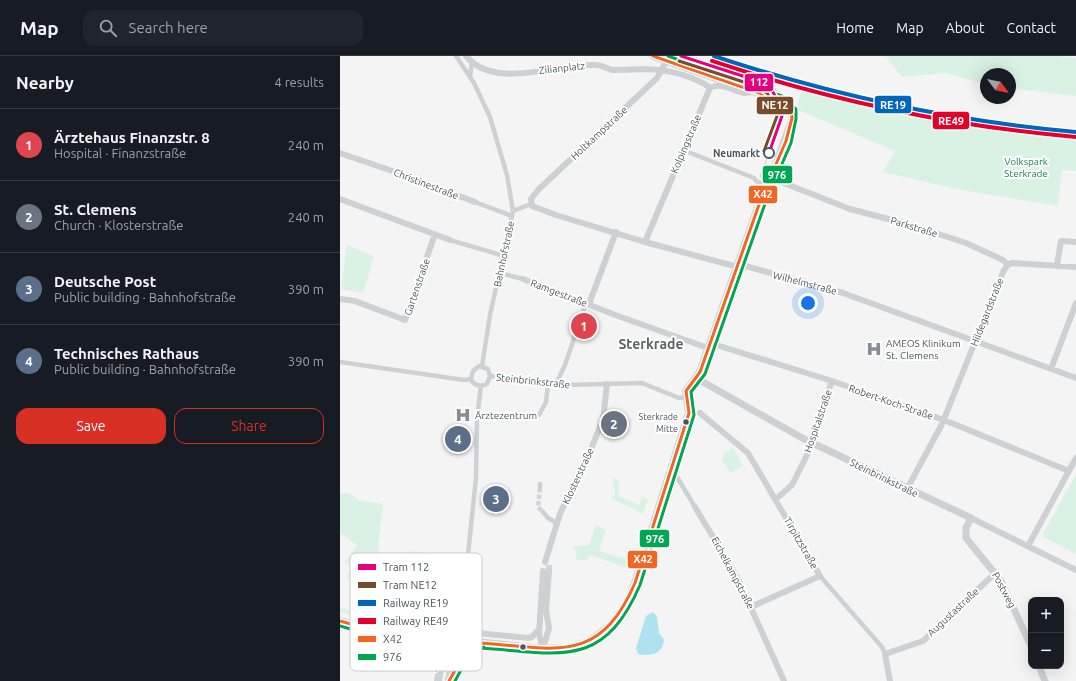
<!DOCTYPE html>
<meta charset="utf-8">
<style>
body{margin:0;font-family:Ubuntu,sans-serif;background:#20242c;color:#f1f3f6}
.controls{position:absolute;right:12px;bottom:12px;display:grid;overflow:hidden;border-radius:8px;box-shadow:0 4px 16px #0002}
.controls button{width:36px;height:36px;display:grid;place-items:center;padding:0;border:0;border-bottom:1px solid #363941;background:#171b24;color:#f1f3f6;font:20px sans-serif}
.compass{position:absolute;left:640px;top:12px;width:36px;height:36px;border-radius:50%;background:#171b24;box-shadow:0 4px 16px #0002;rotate:122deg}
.you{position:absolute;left:468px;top:247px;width:14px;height:14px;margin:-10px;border:3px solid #fff;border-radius:50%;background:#1a73e8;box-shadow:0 0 0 6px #1a73e833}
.badge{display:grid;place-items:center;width:26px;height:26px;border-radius:50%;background:#d93025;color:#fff;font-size:13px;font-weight:700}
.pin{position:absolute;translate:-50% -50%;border:2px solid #fff;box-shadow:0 1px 4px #0006}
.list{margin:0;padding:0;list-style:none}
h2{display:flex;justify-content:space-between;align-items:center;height:52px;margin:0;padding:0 16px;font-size:17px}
h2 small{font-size:13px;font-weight:400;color:#9ea1a6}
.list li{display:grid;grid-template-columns:26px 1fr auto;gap:12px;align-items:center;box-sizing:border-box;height:72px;padding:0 16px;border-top:1px solid #363941}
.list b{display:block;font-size:15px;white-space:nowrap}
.list p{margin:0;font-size:13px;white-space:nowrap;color:#9ea1a6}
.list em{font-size:13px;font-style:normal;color:#9ea1a6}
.actions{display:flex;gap:8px;padding:12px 16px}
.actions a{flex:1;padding:9px 0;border:1px solid #d93025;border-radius:12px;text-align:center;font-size:14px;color:#d93025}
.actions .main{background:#d93025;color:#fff}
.icon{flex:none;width:22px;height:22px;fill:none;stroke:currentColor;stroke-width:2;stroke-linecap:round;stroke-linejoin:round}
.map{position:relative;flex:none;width:736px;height:625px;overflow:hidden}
header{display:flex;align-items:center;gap:24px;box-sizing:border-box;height:56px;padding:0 20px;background:#171b24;border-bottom:1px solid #363941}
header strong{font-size:19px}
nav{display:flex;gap:22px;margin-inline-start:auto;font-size:14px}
.search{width:280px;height:36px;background:#20242c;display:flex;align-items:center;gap:10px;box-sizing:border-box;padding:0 14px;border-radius:12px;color:#9ea1a6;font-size:15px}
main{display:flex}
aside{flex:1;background:#171b24}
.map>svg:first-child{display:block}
</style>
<header>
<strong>Map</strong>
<div class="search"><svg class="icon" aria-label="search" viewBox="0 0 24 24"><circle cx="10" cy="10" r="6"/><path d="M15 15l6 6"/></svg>Search here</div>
<nav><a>Home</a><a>Map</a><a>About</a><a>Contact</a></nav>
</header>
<main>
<aside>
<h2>Nearby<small>4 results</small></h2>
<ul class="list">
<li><span class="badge" style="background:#e0444e">1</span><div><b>Ärztehaus Finanzstr. 8</b><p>Hospital · Finanzstraße</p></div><em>240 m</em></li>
<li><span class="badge" style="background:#6b7280">2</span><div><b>St. Clemens</b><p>Church · Klosterstraße</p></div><em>240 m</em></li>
<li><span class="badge" style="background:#5c6f8a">3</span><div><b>Deutsche Post</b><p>Public building · Bahnhofstraße</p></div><em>390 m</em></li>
<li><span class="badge" style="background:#5c6f8a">4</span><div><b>Technisches Rathaus</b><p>Public building · Bahnhofstraße</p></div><em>390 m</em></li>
</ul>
<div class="actions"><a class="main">Save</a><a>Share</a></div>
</aside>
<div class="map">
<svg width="736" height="625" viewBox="0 0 736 625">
<rect width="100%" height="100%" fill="#f4f4f4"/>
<path fill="#d9f2e3" d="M541 0H716L736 2V40L670 32V18H646V28L605 17 562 21 546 1Z
M462 33 572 61 736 85V115L722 114 718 150 616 133 543 116 555 95 456 53Z
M7 189 34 200 23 237 1 233Z
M393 392 403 410 390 417 381 402 385 400 383 397Z
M736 418V498L702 480Z
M273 421 278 425 279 440 299 449 302 441 308 443 303 458 271 442 275 438Z
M0 437 11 438 18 444 43 448 38 491 40 498H44C43 504 40 506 35 507L34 504 27 508 16 522 20 525C15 528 10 524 6 521L13 512 5 506 17 489 0 477Z
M256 469 266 474 259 495 289 504 287 512 250 499 246 504H237L235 494 231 491 249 489Z
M69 495 99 498V502L69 499Z
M32 519 31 536 28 542 9 537 12 531H21Z
M0 552 20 557 22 553 26 557V562L0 556Z"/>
<path fill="#aee2f0" d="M313 556 317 561 319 577 324 584C323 598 309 601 298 598L296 592 306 560Z"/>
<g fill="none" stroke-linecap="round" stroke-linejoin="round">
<path stroke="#d2d4d7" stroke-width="4.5" stroke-dasharray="4.5 2" stroke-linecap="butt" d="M200 432 198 451 203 456"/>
<path stroke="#d2d4d7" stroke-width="6" stroke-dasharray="6 3" stroke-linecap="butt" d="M209 515V507"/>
<path stroke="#ced0d2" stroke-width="4.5" d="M116 0 134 27 150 61 167 119 173 155 150 259 142 310
M130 21 132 6
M343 94 414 122 416 125 428 130
M135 146 172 160
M173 155 191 148
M110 184 164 200
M160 217 183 223
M0 306 124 324 131 323C134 330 141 331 147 328L150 320 227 329 302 327 339 342 346 341
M131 323 133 315 139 310 148 313 150 320
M216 328 225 309 246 247
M199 359 206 346 208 328
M329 418 337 421 355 451
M200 432V428
M203 456 208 462 217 467
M123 520 127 508 136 422 137 362 141 330
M480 520 542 591 545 598"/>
<path stroke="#ced0d2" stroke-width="6" d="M126 0C155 35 217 7 256 9 262 9 267 13 273 14 304 14 318 10 349 21 356 24 364 26 370 32
M327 4 317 22 198 134 191 143 192 150 216 159 305 186 398 211 402 209 503 237 736 322
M0 97 61 118 135 146
M431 122 510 153 571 169 626 187 663 204 668 209
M0 143 110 184
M305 186 370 32C384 23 399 43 413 35
M668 209 672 207 736 211
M717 209 721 185 736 186
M183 223 278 260 368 292
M0 243 15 245 65 264 95 178
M249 248 276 176
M370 287 492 325 604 364 729 415
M711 313 736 247
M360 357 408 397 480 520 411 551
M567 433 602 368 664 214 668 209
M436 443 452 429 470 393 472 380 492 325
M355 451 397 521 444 625
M631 462 736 514
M688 490 736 402
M205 506 220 458 248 397 250 396 263 363 267 328
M118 579 128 533 123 520
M106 583 118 575 188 582 192 581 199 573
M106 583 116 539 123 520
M203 593 209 572 206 554 209 515
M203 593 199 578 203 515
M550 625 545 598 583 585 651 521 657 518"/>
<path stroke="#ced0d2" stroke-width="7" d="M356 322 464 383 631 462 626 472V482L661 525 691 590
M699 610 705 625"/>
<path stroke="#ced0d4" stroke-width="8" d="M0 565 28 573 69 577 106 583 203 593 230 592 250 585 271 569 287 547 295 527 349 357 346 335 360 316 421 143 430 125 453 62 450 52 439 44 313 0
M72 579 90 593 100 612
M110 617 116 584
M109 623 122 602 141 587
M98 625 106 583"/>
<path stroke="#c9cacc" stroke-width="1" d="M408 21 429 28 439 36
M420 121 429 97"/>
<defs>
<path id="bus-1" d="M0 565 28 573 69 577
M69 577 90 593 100 612
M141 587C215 592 259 610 295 527L349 357 346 335 360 316 421 143 446 85 452 62 451 54 439 44 313 0
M109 625 122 602 141 587"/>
<path id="bus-2" d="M0 570 27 578 69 582
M66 581 86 596 96 614
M141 592C218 597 263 615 300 529L354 359 351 336 365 318 426 145 451 87 456 63V53L442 40 328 0
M115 625 126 605 144 591"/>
</defs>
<use href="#bus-1" stroke="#fff" stroke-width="6"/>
<use href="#bus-2" stroke="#fff" stroke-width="6"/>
<use href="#bus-1" stroke="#f26522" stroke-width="3"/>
<use href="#bus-2" stroke="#00a651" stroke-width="3"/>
<defs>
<path id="rail-1" d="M374 0C494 40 611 65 736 76"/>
<path id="rail-2" d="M372 5C492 45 610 70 736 81"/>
</defs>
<use href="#rail-1" stroke="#fff" stroke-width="7"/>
<use href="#rail-2" stroke="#fff" stroke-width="7"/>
<use href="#rail-1" stroke="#0065bd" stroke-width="4"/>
<use href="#rail-2" stroke="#e4002b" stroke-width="4"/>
<defs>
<path id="tram-1" d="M341 0 415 24 431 33 440 48 442 60 429 97"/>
<path id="tram-2" d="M339 5 413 29 427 37 435 50 437 60 424 95"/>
</defs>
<use href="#tram-1" stroke="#fff" stroke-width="6"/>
<use href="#tram-2" stroke="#fff" stroke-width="6"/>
<use href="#tram-1" stroke="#e5007d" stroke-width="3"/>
<use href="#tram-2" stroke="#7a4b2a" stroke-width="3"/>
</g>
<defs>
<symbol id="hospital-bare" viewBox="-9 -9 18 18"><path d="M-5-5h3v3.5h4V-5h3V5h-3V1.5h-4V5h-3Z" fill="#868d94" stroke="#fff" stroke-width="2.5" paint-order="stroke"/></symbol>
</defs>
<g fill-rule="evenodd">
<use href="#hospital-bare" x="523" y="282" width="22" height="22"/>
<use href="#hospital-bare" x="112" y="348" width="22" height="22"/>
</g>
<circle fill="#fff" stroke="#4a5661" stroke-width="2" cx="429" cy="97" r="5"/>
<g fill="#4a5661" stroke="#fff" stroke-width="1.5">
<circle cx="346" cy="366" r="3.5"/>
<circle cx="183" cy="591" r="3.5"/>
</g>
<g text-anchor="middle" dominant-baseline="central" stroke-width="4" stroke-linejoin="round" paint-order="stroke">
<g font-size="9" fill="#4a5661" stroke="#fff" text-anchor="end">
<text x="338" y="361">Sterkrade<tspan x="338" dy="12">Mitte</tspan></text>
</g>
<g font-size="10" fill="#4a5661" stroke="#fff">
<text transform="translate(222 12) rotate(-6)">Zilianplatz</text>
<text transform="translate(259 77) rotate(-43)">Holtkampstraße</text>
<text transform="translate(346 88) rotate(-67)">Kolpingstraße</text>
<text transform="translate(86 128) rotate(21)">Christinestraße</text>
<text transform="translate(574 171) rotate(17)">Parkstraße</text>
<text transform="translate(164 198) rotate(-78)">Bahnhofstraße</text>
<text transform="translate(465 227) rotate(15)">Wilhelmstraße</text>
<text transform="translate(77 231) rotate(-71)">Gartenstraße</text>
<text transform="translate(219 237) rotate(21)">Ramgestraße</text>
<text transform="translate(647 256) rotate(-68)">Hildegardstraße</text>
<text transform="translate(193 325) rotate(6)">Steinbrinkstraße</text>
<text transform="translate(551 346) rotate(19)">Robert-Koch-Straße</text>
<text transform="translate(478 365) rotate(-71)">Hospitalstraße</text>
<text transform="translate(238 420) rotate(-65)">Klosterstraße</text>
<text transform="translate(544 422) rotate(26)">Steinbrinkstraße</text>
<text transform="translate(461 487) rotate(60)">Tirpitzstraße</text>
<text transform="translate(393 517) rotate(62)">Eichelkampstraße</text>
<text transform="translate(664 534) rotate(62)">Postweg</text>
<text transform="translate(613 556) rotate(-43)">Augustastraße</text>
</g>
<g font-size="10" font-weight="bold" fill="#4a5661" stroke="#fff" text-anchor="end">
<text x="420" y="97">Neumarkt</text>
</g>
<g font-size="10" fill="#17864f" stroke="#fff">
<text x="686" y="105">Volkspark<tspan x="686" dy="12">Sterkrade</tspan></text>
</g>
<g font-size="10" fill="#4a5661" stroke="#fff" text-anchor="start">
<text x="546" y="287">AMEOS Klinikum<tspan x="546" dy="12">St. Clemens</tspan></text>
<text x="135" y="359">Ärztezentrum</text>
</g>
<g font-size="14" font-weight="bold" fill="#5f6368" stroke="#fff">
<text x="311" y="288">Sterkrade</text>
</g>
</g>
<rect x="10" y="497" width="132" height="118" rx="6" fill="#fff" stroke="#c9ccd0" stroke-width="1"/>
<rect x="18" y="508" width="18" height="6" fill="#e5007d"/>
<rect x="18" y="526" width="18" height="6" fill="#7a4b2a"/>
<rect x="18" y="544" width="18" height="6" fill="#0065bd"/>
<rect x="18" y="562" width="18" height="6" fill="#e4002b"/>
<rect x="18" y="580" width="18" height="6" fill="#f26522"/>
<rect x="18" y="598" width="18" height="6" fill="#00a651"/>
<g font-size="11" fill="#4a5661">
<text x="43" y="515">Tram 112</text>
<text x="43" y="533">Tram NE12</text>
<text x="43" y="551">Railway RE19</text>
<text x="43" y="569">Railway RE49</text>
<text x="43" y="587">X42</text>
<text x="43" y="605">976</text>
</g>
<g stroke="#fff" stroke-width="1.5">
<rect x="404" y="17" width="30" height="19" rx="4" fill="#e5007d"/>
<rect x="534" y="39" width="38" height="19" rx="4" fill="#0065bd"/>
<rect x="416" y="40" width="38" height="19" rx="4" fill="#7a4b2a"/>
<rect x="592" y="55" width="38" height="19" rx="4" fill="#e4002b"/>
<rect x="422" y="109" width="31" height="19" rx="4" fill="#00a651"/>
<rect x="408" y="129" width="30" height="19" rx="4" fill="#f26522"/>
<rect x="299" y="473" width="31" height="19" rx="4" fill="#00a651"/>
<rect x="287" y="494" width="31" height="19" rx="4" fill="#f26522"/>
</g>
<g font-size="11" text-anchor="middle" font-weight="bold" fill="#fff">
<text x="419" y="30">112</text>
<text x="553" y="53">RE19</text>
<text x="435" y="53">NE12</text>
<text x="611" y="69">RE49</text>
<text x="437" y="123">976</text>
<text x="423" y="142">X42</text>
<text x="315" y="487">976</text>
<text x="303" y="507">X42</text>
</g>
</svg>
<div class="controls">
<button>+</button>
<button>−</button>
</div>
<svg class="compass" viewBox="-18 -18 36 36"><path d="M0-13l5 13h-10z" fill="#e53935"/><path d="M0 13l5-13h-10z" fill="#9ea1a6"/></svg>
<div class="you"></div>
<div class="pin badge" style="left:244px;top:270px;background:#e0444e">1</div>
<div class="pin badge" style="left:274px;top:368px;background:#6b7280">2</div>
<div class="pin badge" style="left:156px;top:443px;background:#5c6f8a">3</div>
<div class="pin badge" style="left:118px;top:383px;background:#5c6f8a">4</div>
</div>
</main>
